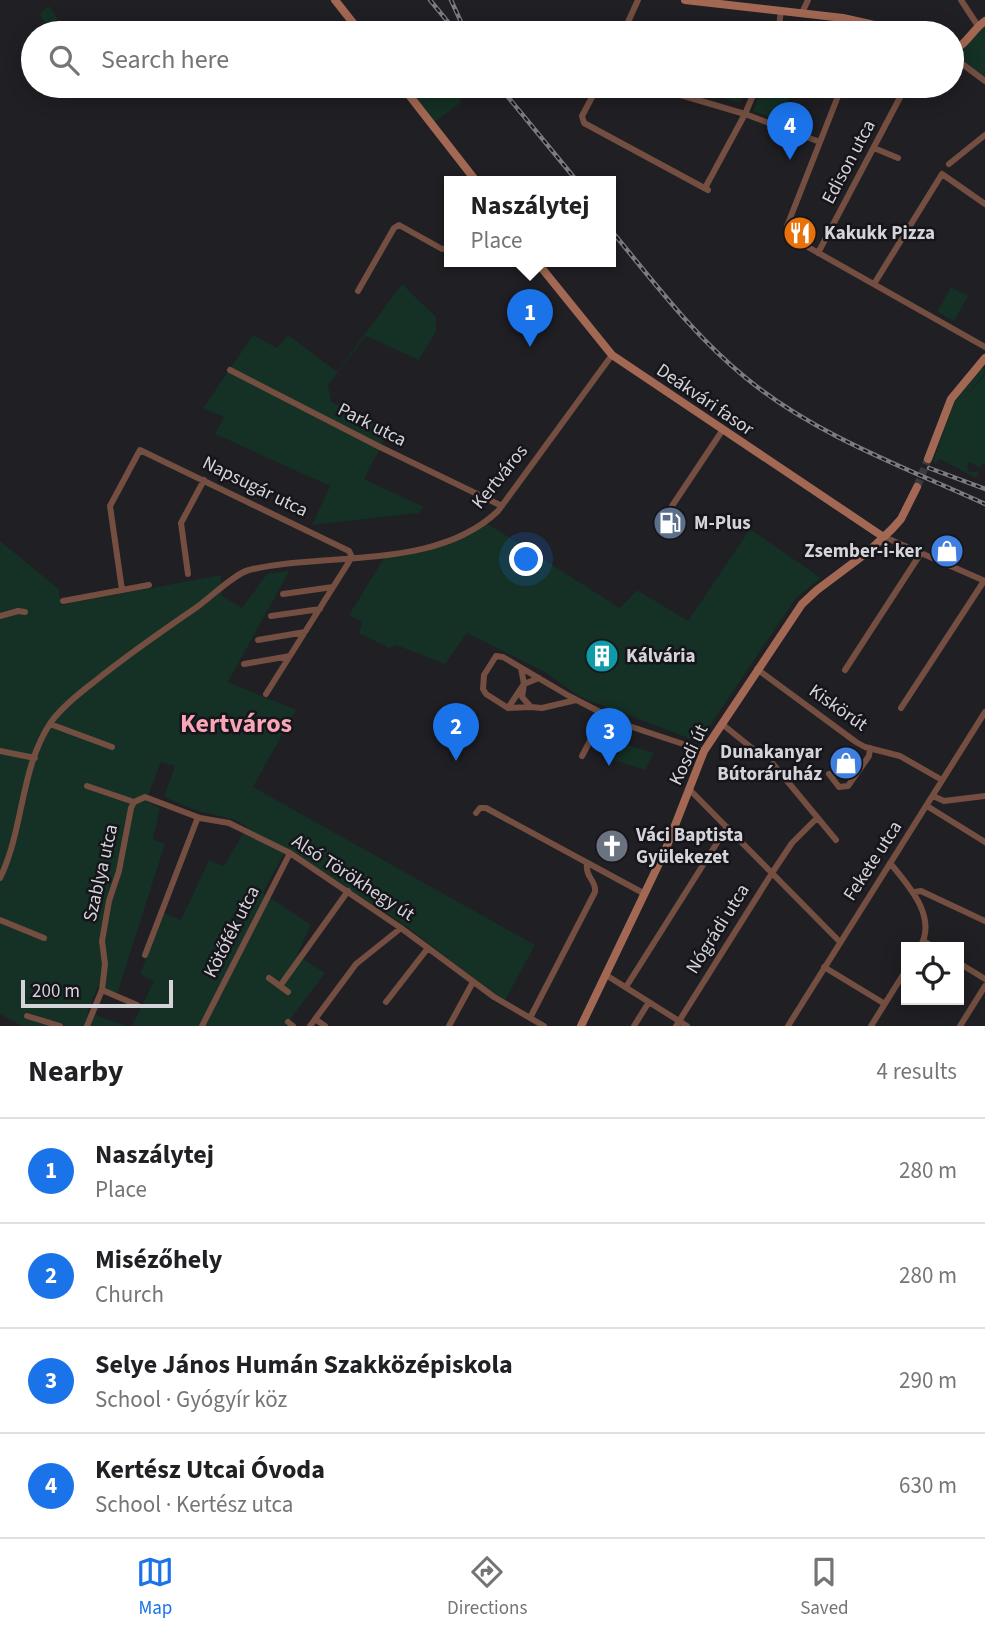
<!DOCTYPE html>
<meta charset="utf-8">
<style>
body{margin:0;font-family:"Source Sans 3",sans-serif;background:#f6f6f6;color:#202124}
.controls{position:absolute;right:21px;bottom:21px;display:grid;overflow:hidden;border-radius:0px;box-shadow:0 4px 18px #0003}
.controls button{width:63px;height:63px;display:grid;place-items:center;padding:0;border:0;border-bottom:2px solid #e0e0e0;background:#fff;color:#202124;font:35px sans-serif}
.scale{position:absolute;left:21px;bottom:18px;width:152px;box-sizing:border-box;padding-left:7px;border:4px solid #d5d5d9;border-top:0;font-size:19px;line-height:24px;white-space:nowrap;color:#d5d5d9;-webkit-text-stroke:5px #16151b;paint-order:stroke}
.you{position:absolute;left:527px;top:560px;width:24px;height:24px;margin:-18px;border:5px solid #fff;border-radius:50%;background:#1a73e8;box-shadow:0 0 0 10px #1a73e833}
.badge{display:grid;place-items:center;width:46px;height:46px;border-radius:50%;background:#1a73e8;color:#fff;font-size:23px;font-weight:700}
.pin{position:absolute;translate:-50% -58px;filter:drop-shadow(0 2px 4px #0008)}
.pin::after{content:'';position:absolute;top:37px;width:24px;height:21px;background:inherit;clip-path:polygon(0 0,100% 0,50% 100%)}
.popup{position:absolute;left:444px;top:176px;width:172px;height:91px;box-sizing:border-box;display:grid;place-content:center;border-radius:0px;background:#fff;filter:drop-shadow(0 2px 5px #0005);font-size:23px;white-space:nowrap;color:#757577}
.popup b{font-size:26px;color:#202124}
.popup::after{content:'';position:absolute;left:50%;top:100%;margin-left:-14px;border:14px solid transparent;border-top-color:#fff}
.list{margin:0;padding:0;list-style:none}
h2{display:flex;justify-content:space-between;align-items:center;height:91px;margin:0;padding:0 28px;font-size:30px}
h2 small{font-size:23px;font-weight:400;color:#757577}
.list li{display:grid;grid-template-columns:46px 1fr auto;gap:21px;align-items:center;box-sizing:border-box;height:105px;padding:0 28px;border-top:2px solid #e0e0e0}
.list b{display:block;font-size:26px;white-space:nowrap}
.list p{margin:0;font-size:23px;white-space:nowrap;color:#757577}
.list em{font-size:23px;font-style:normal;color:#757577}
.icon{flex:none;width:38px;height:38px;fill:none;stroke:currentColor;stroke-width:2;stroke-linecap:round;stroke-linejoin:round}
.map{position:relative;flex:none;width:985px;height:1026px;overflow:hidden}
.search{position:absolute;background:#fff;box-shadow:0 4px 18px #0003;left:21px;right:21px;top:21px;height:77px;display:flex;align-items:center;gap:18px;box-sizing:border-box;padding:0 24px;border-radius:38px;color:#757577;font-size:26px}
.sheet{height:511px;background:#fff}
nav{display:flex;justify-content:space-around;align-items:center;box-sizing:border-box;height:98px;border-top:2px solid #e0e0e0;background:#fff;font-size:19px;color:#757577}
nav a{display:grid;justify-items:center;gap:4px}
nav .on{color:#1a73e8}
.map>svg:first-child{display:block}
</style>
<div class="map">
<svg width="985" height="1026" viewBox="0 0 985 1026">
<rect width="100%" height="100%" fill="#1f1f24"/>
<path fill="#153024" d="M49 6 57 18 55 24 49 27 40 16 41 12Z
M985 25V78L958 59 956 53Z
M416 86H449L462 102 434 122 409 90Z
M706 86H744L740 103 704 93Z
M763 86H790L789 89 792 90 780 121 753 111Z
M402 284 436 317V331L419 360 366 336 328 385 331 402 390 429 364 479 424 507 419 513 312 525 330 486 215 434 224 417 203 408 253 335 277 348 288 335 337 372Z
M951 287 968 296 954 321 937 312Z
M981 367 985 369V373L965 397 985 375V465L982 464 980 468 970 462 967 467 969 472H979L976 478 940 459 936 464 933 461 956 397Z
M485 522 620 608 637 590 688 621 750 529 821 578 795 599 699 742 580 697 543 671 467 633 445 664 396 645 389 648 359 633 362 622 349 615 384 558C426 553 452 547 485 522Z
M0 541 59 589 61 605 221 575 222 596 242 608 267 574 290 570 228 682 296 710 253 787 535 945 504 1002 406 926 286 850 263 893 311 925 297 955 325 973 285 1026H132L154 981 140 974 164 913 181 920 209 860 224 866 247 827 236 820 198 811 164 797 175 766 161 762 146 801 160 808 153 839 165 844 117 994 98 986 87 1012 127 1026H22L0 1014Z
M624 744 654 753 645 770 614 760Z"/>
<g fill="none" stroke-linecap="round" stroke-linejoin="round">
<path stroke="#3a3a3f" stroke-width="8" stroke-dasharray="8 4" stroke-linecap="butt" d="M917 487 928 459"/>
<path stroke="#734e41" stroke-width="6" d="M961 0 978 26
M802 13 808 0
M623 33 638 0
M778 33 781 11
M953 50 957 60 985 81
M598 86 582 116 584 123 708 190
M650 86 745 114 820 142
M842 86 787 226 792 238 985 347
M874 148 898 158
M949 164 985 135
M705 188 745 114 757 86
M818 253 906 86
M874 284 942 174 985 204
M358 291 394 228 399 225 442 249 449 248
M230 370 380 447 502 506
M672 506 722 431
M882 536 985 581
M188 574 181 523 204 480
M122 590 110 506 140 450 349 551 352 557
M283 594 333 587
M63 601 149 585
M0 616 18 611 25 612
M271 616 320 609
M258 640 305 632
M244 664 290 656
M757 669 856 742 865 747 900 756 942 780
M845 670 921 553
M539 678 524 684 522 697 531 707 542 708 576 700
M266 694 352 557
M531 707 508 708 486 694 483 689 484 675 496 656 503 657 569 696 623 724 704 751
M508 708 524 684 521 668
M901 708 984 581
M50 724 112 747
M722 724 763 757 767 755
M0 751 35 758
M582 756 604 715
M773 764 836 840
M829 774 839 787 848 786 869 756 870 748
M87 786 134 802
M689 789 840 942
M933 796 944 801 985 796
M927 806 985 842
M476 813 480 808H486L645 894
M890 863C908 885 938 917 920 947
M0 878C24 829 20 768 51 722 63 706 78 694 94 682 127 655 162 631 197 607 211 597 234 574 249 570 328 551 435 571 498 511L612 355
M915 892 921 891 985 921
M0 920 44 938
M924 941 933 947
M145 955 198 817
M959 963 985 979
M824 967 885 1004
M606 975 687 1026
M269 978 280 986
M626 987 727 827
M102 990 137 1005
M288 992 280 986 348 891
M386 1002 428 948
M27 1016 60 1026
M530 1018 595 892C597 881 585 878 587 863
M315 1019 325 1026
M288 1022 293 1026
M87 1026 102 990 105 964 102 941 109 901 119 871 131 808 134 802 145 797 200 818 229 823 290 853 401 928 494 997 544 1026
M202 1026 290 853
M310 1026 356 964 401 928
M449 1026 473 982
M634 1026 649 1002
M676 1026 772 873 792 843 817 818
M788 1026 985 712
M871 1026 906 970
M960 1026 985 986"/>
<path stroke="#a36853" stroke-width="8" d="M335 0 361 33
M685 0 843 18 910 33
M952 50C966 46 973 29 985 21
M402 86 476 181
M536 261 612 355 882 536
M928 459 951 399 985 358
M581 1026 665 851 704 751 802 604 817 590 869 551 892 529 901 519 917 487"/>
<defs>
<path id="rail" d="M430 0 457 33
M451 0 466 33
M499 86 577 181
M610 229C653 281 693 335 746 378 815 435 904 467 985 504
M929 468 985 489"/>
</defs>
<use href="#rail" stroke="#7c7c80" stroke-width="4.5"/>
<use href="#rail" stroke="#16151b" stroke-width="2" stroke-dasharray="5" stroke-linecap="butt"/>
</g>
<defs>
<symbol id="restaurant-disc" viewBox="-11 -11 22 22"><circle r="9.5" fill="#e8710a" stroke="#16151b"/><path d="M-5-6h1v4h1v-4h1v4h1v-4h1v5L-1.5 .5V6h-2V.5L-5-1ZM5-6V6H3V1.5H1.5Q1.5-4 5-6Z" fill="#fff"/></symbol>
<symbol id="fuel-disc" viewBox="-11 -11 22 22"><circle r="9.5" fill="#5c6f8a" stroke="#16151b"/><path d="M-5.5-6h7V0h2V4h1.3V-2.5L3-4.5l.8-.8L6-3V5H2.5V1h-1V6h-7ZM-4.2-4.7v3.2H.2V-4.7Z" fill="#fff"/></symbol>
<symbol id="shop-disc" viewBox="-11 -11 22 22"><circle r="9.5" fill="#3f7fe0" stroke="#16151b"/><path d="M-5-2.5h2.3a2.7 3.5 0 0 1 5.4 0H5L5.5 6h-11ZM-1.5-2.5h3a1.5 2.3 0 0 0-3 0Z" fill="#fff"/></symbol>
<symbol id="building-disc" viewBox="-11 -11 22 22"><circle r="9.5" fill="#0f9aa8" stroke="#16151b"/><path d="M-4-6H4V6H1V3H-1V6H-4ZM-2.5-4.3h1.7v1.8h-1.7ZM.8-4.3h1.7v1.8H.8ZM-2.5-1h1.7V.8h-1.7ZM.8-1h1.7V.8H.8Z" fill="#fff"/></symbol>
<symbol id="church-disc" viewBox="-11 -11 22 22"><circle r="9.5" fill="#6b7280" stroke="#16151b"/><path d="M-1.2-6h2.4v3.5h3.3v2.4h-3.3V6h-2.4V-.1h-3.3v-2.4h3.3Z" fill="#fff"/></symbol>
</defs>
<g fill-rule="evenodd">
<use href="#restaurant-disc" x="781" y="214" width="38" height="38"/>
<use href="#fuel-disc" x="651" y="504" width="38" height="38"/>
<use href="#shop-disc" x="928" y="532" width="38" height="38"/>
<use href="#building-disc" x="583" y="637" width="38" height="38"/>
<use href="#shop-disc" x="827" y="744" width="38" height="38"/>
<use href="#church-disc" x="593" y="827" width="38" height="38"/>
</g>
<g text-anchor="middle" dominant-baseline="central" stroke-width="5" stroke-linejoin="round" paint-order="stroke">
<g font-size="19" fill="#d5d5d9" stroke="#16151b">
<text transform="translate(849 162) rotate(-62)">Edison utca</text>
<text transform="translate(705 400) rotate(34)">Deákvári fasor</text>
<text transform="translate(372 425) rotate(27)">Park utca</text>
<text transform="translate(500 477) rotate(-51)">Kertváros</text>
<text transform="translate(255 487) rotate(26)">Napsugár utca</text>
<text transform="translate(838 708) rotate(35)">Kiskörút</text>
<text transform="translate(689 755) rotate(-64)">Kosdi út</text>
<text transform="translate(873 861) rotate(-57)">Fekete utca</text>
<text transform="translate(101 873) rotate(-77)">Szablya utca</text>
<text transform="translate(353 878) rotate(33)">Alsó Törökhegy út</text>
<text transform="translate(718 929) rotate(-58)">Nógrádi utca</text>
<text transform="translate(232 932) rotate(-63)">Kötőfék utca</text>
</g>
<g font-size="19" font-weight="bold" fill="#d5d5d9" stroke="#16151b" text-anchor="start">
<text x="824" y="233">Kakukk Pizza</text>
<text x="694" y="523">M-Plus</text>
<text x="922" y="551" text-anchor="end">Zsember-i-ker</text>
<text x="626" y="656">Kálvária</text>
<text x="822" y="752" text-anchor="end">Dunakanyar<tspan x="822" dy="22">Bútoráruház</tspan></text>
<text x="636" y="835">Váci Baptista<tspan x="636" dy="22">Gyülekezet</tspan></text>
</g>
<g font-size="26" font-weight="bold" fill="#f8a5b6" stroke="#16151b">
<text x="236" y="723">Kertváros</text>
</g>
</g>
</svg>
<div class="controls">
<button><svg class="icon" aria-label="locate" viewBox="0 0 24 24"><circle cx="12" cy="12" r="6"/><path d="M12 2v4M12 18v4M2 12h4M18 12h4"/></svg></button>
</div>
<div class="scale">200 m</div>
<div class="you"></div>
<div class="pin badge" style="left:530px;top:347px">1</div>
<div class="popup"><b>Naszálytej</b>Place</div>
<div class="pin badge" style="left:456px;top:761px">2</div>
<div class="pin badge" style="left:609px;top:766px">3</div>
<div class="pin badge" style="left:790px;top:160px">4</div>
<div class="search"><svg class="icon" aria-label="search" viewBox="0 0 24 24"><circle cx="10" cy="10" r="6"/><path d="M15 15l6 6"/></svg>Search here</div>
</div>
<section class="sheet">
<h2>Nearby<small>4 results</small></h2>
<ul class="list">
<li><span class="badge">1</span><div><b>Naszálytej</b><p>Place</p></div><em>280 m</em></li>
<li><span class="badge">2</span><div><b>Misézőhely</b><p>Church</p></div><em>280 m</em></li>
<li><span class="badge">3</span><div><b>Selye János Humán Szakközépiskola</b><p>School · Gyógyír köz</p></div><em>290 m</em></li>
<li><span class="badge">4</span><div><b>Kertész Utcai Óvoda</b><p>School · Kertész utca</p></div><em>630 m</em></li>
</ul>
</section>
<nav>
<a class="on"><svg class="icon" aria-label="map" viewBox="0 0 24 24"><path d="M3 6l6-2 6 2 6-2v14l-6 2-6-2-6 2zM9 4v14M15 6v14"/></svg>Map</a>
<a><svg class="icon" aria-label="directions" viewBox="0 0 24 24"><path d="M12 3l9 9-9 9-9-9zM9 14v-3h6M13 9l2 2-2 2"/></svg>Directions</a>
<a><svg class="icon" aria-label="saved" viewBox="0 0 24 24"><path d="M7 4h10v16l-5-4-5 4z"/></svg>Saved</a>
</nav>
